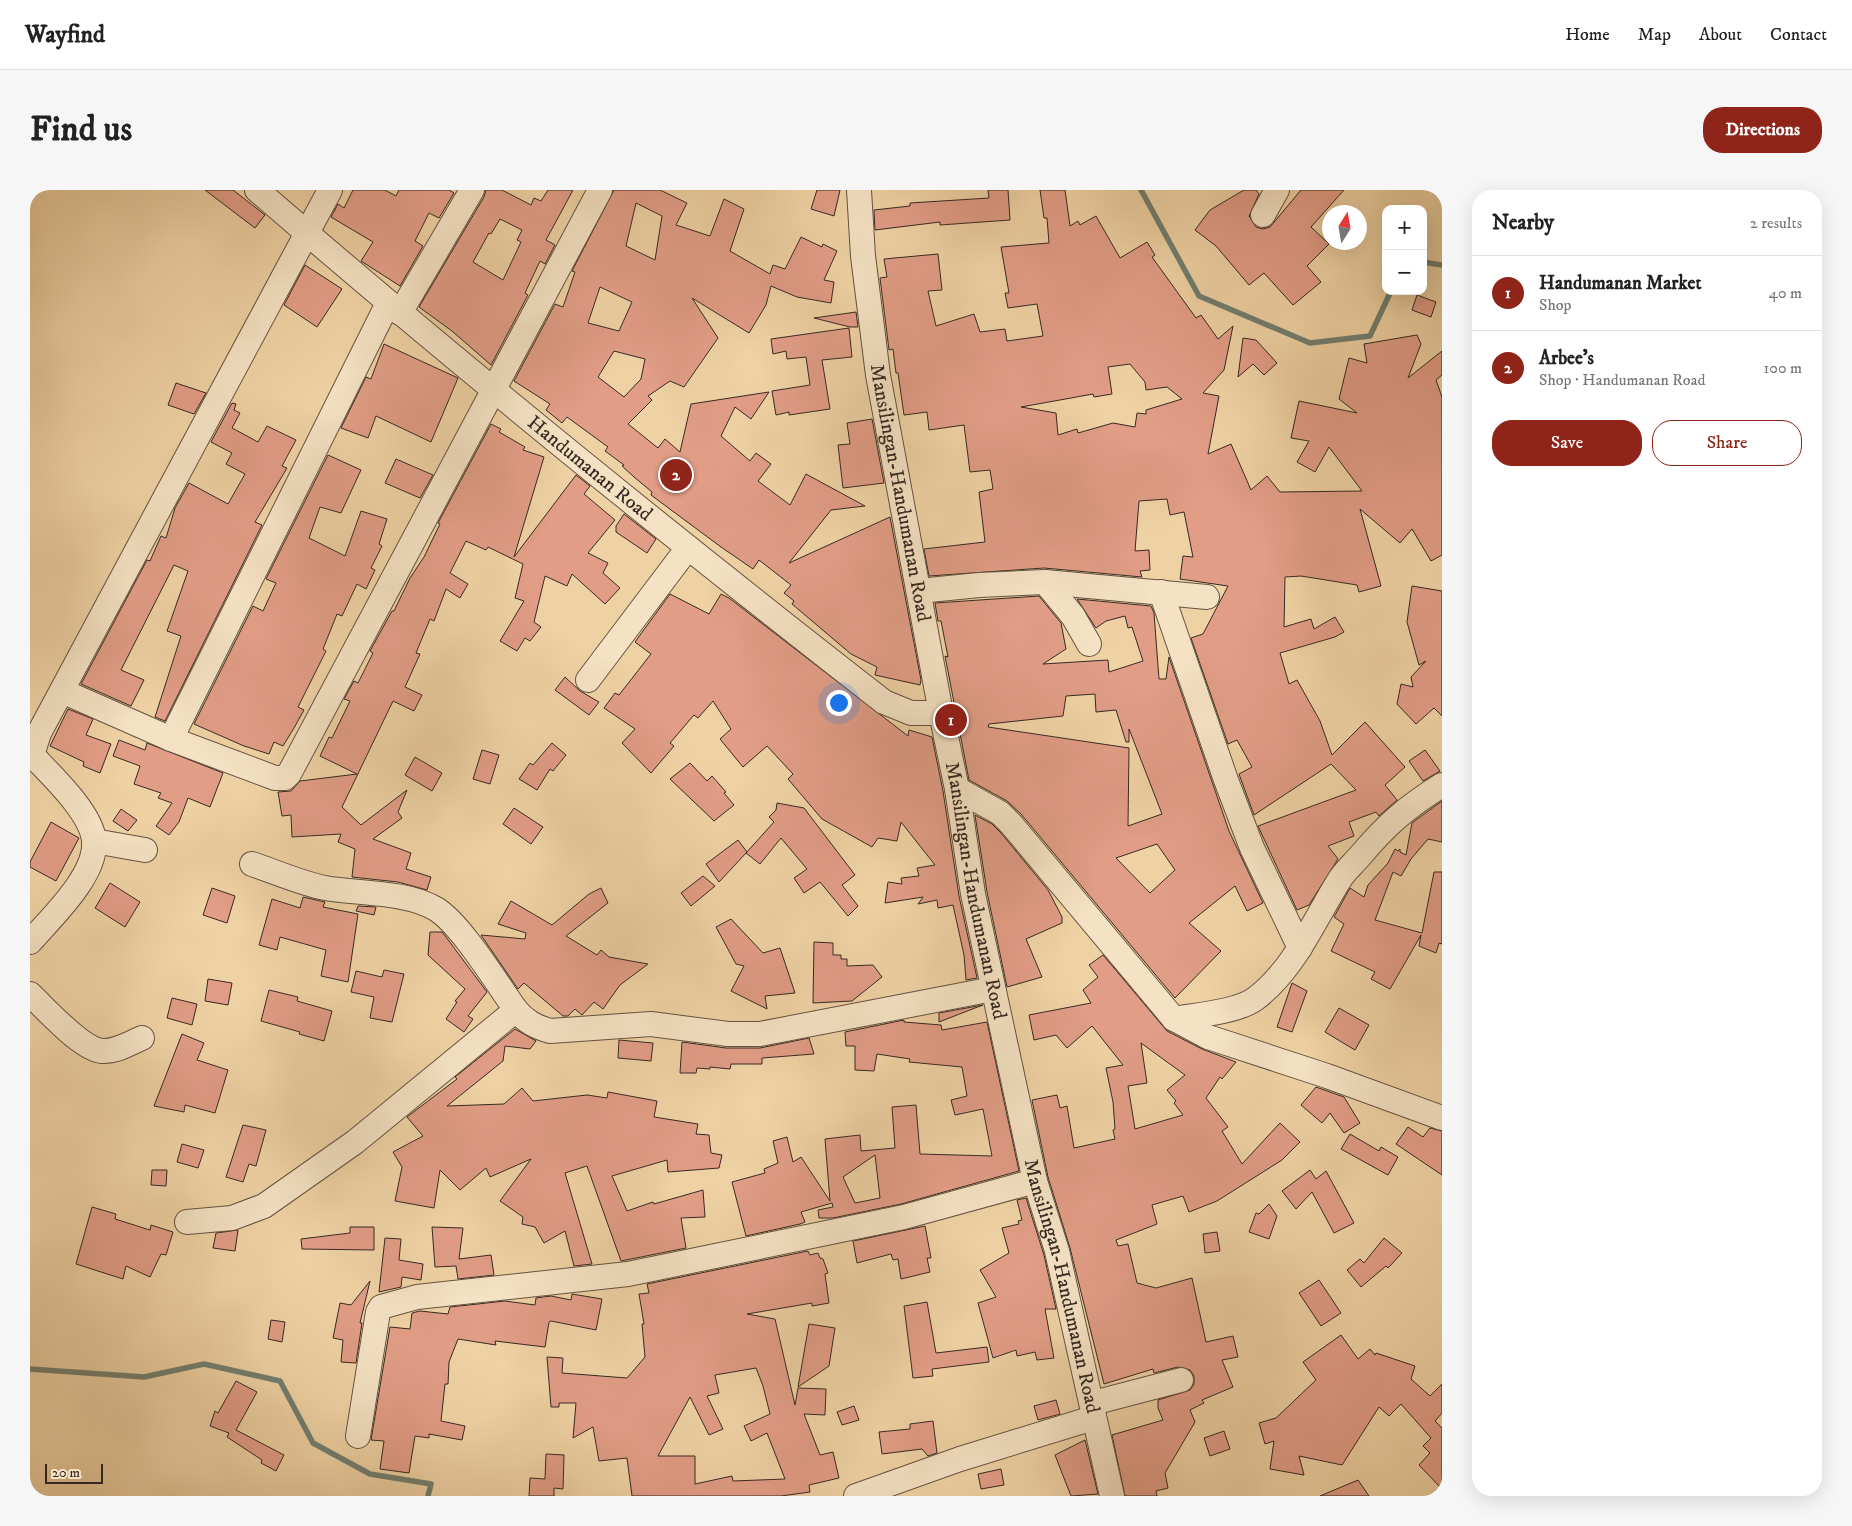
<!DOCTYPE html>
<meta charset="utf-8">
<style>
body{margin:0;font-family:"IM FELL DW Pica",serif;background:#f6f6f6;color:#222}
.controls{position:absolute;right:15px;top:15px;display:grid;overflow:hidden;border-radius:10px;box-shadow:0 5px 20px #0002}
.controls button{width:45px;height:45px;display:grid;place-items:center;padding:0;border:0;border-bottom:1px solid #e0e0e0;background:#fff;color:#222;font:25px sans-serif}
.compass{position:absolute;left:1292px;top:15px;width:45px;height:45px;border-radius:50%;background:#fff;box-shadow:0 5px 20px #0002;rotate:11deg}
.scale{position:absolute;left:15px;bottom:12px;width:58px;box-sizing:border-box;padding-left:5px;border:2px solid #372922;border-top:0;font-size:14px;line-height:18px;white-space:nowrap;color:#372922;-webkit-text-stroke:4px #f5e2c4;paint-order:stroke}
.you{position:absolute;left:808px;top:512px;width:18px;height:18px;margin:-12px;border:4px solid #fff;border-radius:50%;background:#1a73e8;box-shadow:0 0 0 8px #1a73e833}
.badge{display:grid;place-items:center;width:32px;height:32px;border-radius:50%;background:#8f2418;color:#fff;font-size:16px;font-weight:700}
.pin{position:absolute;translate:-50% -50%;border:2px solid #fff;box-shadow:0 1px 5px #0006}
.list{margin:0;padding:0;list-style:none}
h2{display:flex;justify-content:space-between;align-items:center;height:65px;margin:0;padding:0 20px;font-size:21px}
h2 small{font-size:16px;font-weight:400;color:#767676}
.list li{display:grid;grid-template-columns:32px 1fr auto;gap:15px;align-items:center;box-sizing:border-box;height:75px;padding:0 20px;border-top:1px solid #e0e0e0}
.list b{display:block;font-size:19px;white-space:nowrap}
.list p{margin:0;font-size:16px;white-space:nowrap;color:#767676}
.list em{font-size:16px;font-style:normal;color:#767676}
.actions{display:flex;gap:10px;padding:15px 20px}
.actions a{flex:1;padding:11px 0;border:1px solid #8f2418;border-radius:20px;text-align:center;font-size:18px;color:#8f2418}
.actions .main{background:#8f2418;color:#fff}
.map{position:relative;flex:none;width:1412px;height:1306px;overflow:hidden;border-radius:20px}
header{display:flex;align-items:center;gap:30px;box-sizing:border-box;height:70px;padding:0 25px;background:#fff;border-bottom:1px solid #e0e0e0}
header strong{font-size:24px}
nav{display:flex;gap:28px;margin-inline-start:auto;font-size:18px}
.intro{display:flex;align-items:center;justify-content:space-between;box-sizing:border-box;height:120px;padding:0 30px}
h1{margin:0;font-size:35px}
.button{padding:12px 22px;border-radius:20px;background:#8f2418;color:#fff;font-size:18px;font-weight:700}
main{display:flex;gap:30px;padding:0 30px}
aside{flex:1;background:#fff;border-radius:20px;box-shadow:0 5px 20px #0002}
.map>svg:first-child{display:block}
</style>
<header>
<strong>Wayfind</strong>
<nav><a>Home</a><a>Map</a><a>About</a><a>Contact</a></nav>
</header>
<div class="intro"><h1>Find us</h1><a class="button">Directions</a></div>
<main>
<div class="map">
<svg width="1412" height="1306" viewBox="0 0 1412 1306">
<rect width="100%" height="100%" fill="#efd2a4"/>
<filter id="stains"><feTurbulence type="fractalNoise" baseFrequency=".004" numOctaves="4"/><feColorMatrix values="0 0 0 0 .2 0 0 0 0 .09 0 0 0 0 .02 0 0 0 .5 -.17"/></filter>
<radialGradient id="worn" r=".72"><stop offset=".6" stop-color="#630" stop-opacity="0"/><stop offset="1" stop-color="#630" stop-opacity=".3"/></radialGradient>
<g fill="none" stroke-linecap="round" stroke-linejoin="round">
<path stroke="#727f71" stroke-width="5.5" d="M1111 0 1169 106 1280 153 1340 146 1361 101
M1393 72 1412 75
M0 1179 114 1187 174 1174 250 1191 283 1253 340 1284 401 1294 398 1306"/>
</g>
<path fill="#e19d86" stroke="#372922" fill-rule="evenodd" d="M175 0H203L235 25 225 38Z
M323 0H355L366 6 369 0H419L424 3 409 28 399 23 385 51 393 56 370 96 331 71 343 52 301 27 308 14 314 18Z
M456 0H472L501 15 504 8 511 11 518 0H543L516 50 525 55 515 74 510 71 495 103 498 105 461 175 422 141 389 117 454 7ZM470 29 492 40 487 50 491 52 473 90 443 72 459 43 461 44Z
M584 0H630L657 13 646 35 680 46 694 9 714 19 700 61 740 84 743 75 755 79 771 47 792 57 793 54 807 61 794 90 804 92 801 113 767 107 741 96 736 115 719 143 662 108 688 148 654 197 640 191 618 206 622 210 598 234 628 258 635 249 650 262 661 214 739 202 721 229 705 217 691 246 720 271 726 263 741 274 728 291 760 315 776 284 835 316 801 320 759 373 860 327 891 490 890 495 845 485 847 477 821 464 762 414 764 411 754 403 761 395 729 370 723 379 691 357 621 305 622 302 604 287 592 276 594 275 575 261 578 257 537 227 532 233 516 220 520 214 484 191 525 114 533 117 545 82 542 81ZM606 13 632 26 625 70 596 56ZM570 97 602 112 589 141 558 133ZM584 161 615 169 611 189 594 207 568 187Z
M787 0H810L804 26 781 19Z
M958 0H978L980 30 910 35V32L845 40 844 20 880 16V13L959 8Z
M1010 0H1035L1040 36 1048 31 1050 35 1066 26 1090 68 1117 52 1125 65 1122 67 1166 128 1171 125 1188 149 1203 136 1194 180 1173 203 1189 206 1178 264 1201 254 1221 300 1237 286 1250 302 1332 301 1299 257 1285 282 1267 272 1279 251 1261 248 1269 211 1327 223 1309 209 1319 168 1337 173 1334 154 1387 145 1391 154 1378 188 1412 161V185L1406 190 1412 207V365L1401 371 1382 339 1370 353 1330 319 1351 396 1329 402 1327 395 1271 386 1255 387 1254 437 1281 429 1284 439 1305 427 1314 442 1305 447 1250 463 1259 494 1267 490 1290 531 1302 565 1335 532 1375 577 1355 595 1367 610 1349 626 1346 622 1319 632 1324 646 1298 656 1308 669 1279 715 1267 720 1228 636 1326 600 1301 574 1224 625 1209 584 1222 577 1207 550 1198 554 1161 448 1173 444 1198 396 1150 389 1153 366 1163 367 1154 322 1140 325 1137 309 1109 311 1105 361 1119 360 1120 380 1110 381 1112 387 1014 378 899 386 894 359 955 352 949 302 963 299 960 280 940 282 934 235 899 240 897 222 874 225 868 183H866L863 159 859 160 850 88 857 87 854 69 908 64 912 100 898 101 906 136 944 124 950 142 975 139 977 151 1013 146 1007 114 978 118 975 103H979L971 57 1019 53 1017 28H1014ZM1100 174 1115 192 1116 200 1137 197 1152 209 1116 220V224L1107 223 1105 237 1083 233 1048 243 1047 239 1028 245 1026 223 991 217 1063 204 1064 207 1082 204 1078 177Z
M1214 0H1226L1229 4 1219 26 1226 37 1233 39 1240 37 1271 0H1314L1281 37 1299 54 1277 76 1291 92 1263 115 1234 83 1219 95 1186 56 1165 40 1180 20Z
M275 75 312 99 287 137 254 115Z
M1387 105 1406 112 1401 127 1382 120Z
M826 122 828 137H820L784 128Z
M819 138 822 167 792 170 800 219 759 225V222L746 225 742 201 780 195 776 167 757 169 756 161 743 164 741 149Z
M1213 148 1226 150 1247 173 1234 185 1223 174 1208 187Z
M354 154 428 188 401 252 346 226 338 248 311 238 336 187 341 189Z
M146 193 176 203 164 224 138 215Z
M202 213 206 214 204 220 210 223 202 238 228 252 237 236 266 250 252 276 257 278 225 332 232 335 135 531 125 527 151 446 137 441 158 381 144 375 91 480 114 490 101 516 51 494 117 370 120 371 131 346 136 348 145 318 159 293 198 314 215 284 196 274 202 263 181 252Z
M842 229 854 293 813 298 808 255 820 254 817 233Z
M461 234 471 239 469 242 495 257 493 260 514 267 484 367 546 285 560 296 554 304 585 330 558 363 578 373 573 383 590 398 575 414 542 384 537 396 515 386 504 432 511 437 500 451 495 448 487 461 470 451 494 411 485 408 493 374 458 357 456 360 436 351 420 383 438 394 430 408 416 399 404 431 400 429 386 463 390 464 375 497 392 505 384 521 363 511 312 617 331 635 377 600 368 622 372 628 343 649 381 663 376 679 401 687 397 700 368 692 322 687 325 659 308 652 311 644 262 647 261 625 252 626 248 602 261 601 270 591 327 584 290 566 299 547 302 548 320 511 314 509 324 491 328 493 343 463 340 461 362 421H364L380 388 394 367 410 334 408 333Z
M298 265 331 280 311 323 290 317 279 348 315 366 331 321 357 329 349 354 352 356 341 378 345 380 336 399 327 394 312 426 307 424 293 459 296 461 268 517 274 520 264 538 253 556 244 552 239 564 214 556 164 534 223 416 233 421 246 393 236 389Z
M366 269 403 285 390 308 355 293Z
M594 324 626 349 617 363 586 342V336Z
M1382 396 1412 401V526L1404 518 1386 534 1367 514 1371 494 1383 497 1381 487 1396 471 1389 475 1377 432Z
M640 404 679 424 691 404 699 408 878 546 879 540 902 547 913 601 929 706 947 788 936 790 934 765 923 715 908 718 907 710 888 714 893 707 855 713 858 692 872 694 871 688 889 686 887 678 905 675 871 632 867 651 848 648 842 657 792 629 758 589 763 584 737 556 713 577 690 549 701 539 683 511 668 528 664 525 640 553 644 556 621 583 592 553 605 539 574 518 585 503 589 505 621 464 605 452Z
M1009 406 1031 433 1036 459 1013 474 1078 470 1079 482 1113 471 1102 437 1098 438 1095 426 1076 431 1066 438 1047 409 1121 416 1124 423 1129 489H1136L1139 467 1199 641 1233 713 1217 721 1205 696 1159 733 1191 761 1145 808 991 624 977 611 939 590 915 466 918 467 911 431H908L905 413ZM1065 504 1066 522 1086 520 1096 552H1099V539L1132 624 1098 636 1099 558 958 537 959 534 1033 526 1036 506ZM1127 654 1145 680 1120 703 1086 668Z
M535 487 550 501 569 512 559 525 525 500Z
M38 519 63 529 56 545 81 554 70 583 53 576 54 572 20 556Z
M89 550 115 560 117 553 193 583 180 617 158 608 149 632 139 645 126 636 142 613 128 608 131 603 104 594 110 576 83 566Z
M522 553 536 565 523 581 520 579 507 600 489 589 500 573 503 575Z
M452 560 469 565 460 594 443 589Z
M1395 560 1410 581 1393 591 1379 571Z
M385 567 412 583 402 601 375 585Z
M660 573 677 591 682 586 696 602 694 603 704 615 684 631 640 589Z
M1412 611V652L1398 649 1381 669 1371 686 1363 682 1345 730 1392 743 1404 682H1412V754L1409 753 1406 763 1389 756 1391 745 1360 799 1341 789 1345 782 1301 761 1314 734 1304 727 1320 698 1334 707 1338 695 1358 673 1365 659 1368 661 1370 659V662L1376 665 1382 633Z
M747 613 774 618 825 685 812 695 828 716 818 726 790 692 774 703 764 688 777 679 751 648 730 674 716 663 744 632 739 627 746 620Z
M484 618 513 637 501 654 473 634Z
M91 619 107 630 98 641 83 631Z
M945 625 962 634 971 643 1018 700 1032 727V733L996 749 1012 787 977 797 957 702Z
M21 632 49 648 26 691 0 677V672Z
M708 650 717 662 689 692 676 674Z
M673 686 685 696 661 716 651 703Z
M80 693 110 712 95 737 65 718Z
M182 698 205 706 197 733 173 725Z
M571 698 578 713 536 746 567 765 571 760 579 767 618 774 590 795 573 819 564 812 552 825 545 819 538 826H533L494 793 488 799 451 745 495 749 496 743 468 734 481 711 522 735 559 704Z
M273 707 295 712 293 717 328 724 318 792 291 786 296 760 250 747 247 760 229 755 242 709 270 718Z
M328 716 346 717 344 725 326 721Z
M701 729 733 763 750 758 765 803 735 806 737 819 701 801 714 776 706 774 686 737Z
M400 742H412L416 747 457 802 438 826 443 829 434 842 416 829 427 812 425 811 435 799 398 765Z
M784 752 803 753V765H811V769H817V776L843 775 852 787 822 811 783 813Z
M1073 765 1137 841 1172 859 1206 872 1192 889 1190 887 1176 908 1198 937 1192 941 1212 974 1250 933 1270 952 1252 970 1187 1011 1159 1022 1153 1006 1122 1015 1127 1034 1086 1050 1088 1056 1098 1054 1107 1093 1126 1098 1162 1088 1176 1152 1203 1146 1208 1167 1192 1170 1203 1197 1172 1210 1174 1213 1160 1220 1165 1232 1135 1283 1138 1298 1126 1301 1127 1306H1095L1082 1245 1133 1230 1128 1218V1210L1160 1200 1164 1194V1186L1160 1180 1148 1177 1124 1183 1123 1179 1074 1194 1040 1058 1018 987 1002 910 1027 905 1030 918 1037 916 1044 958 1085 949 1083 940 1085 939 1083 912 1076 878 1093 875 1062 836 1037 858 1026 845 1004 850 999 825 1061 813 1053 800 1068 787 1059 775ZM1111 853 1155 885 1137 900 1146 911 1144 913 1153 925 1105 939 1098 896 1117 893Z
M354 780 374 784 362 832 340 828 344 807 321 802 326 781 352 787Z
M178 789 202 793 198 815 175 811Z
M1262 793 1277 801 1262 842 1247 837Z
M239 800 268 807 267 811 302 821 294 851 269 844 270 842 231 831Z
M142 808 167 814 162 835 137 828Z
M953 815 945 818 909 832V823Z
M1309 818 1339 835 1325 860 1295 842Z
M874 830V832L911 835 912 840 957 832 989 981 871 1014 803 1028H789L788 1020 803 1017 802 1013 771 1022 775 1032 770 1034 716 1046 702 992 735 983 734 979 748 973 743 951 757 947 763 972 771 967 800 1011 795 949 830 945 831 961 865 958 862 917 886 915 890 964 962 966 953 919 925 925 921 910 937 906 932 877 879 872 880 869 847 864 844 881 825 880V856H816L815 842ZM845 965 850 1008 825 1013 813 987Z
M485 839 506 851 500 859 475 856 473 871 417 916 474 914 492 898 503 911 557 905 577 908 578 902 627 911 624 927 668 934 666 944 679 945 681 963 692 965 689 978 638 982 637 970 582 986 597 1021 623 1012 624 1014 673 1000 675 1027 651 1028 656 1058 591 1071 557 976 535 983 562 1074 544 1076 535 1041 514 1053 505 1037 492 1034 493 1027 470 1011 501 969 460 987 456 978 430 1000 410 980 404 1018 365 1011 372 977 363 962 393 946 377 927 427 889 425 887Z
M152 844 174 853 167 870 198 880 185 923 155 915 154 922 124 916Z
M779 848 784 864 732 868V874H701L700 879 680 877V879L667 878 666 883H650L652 852 696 858H730Z
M589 850 623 853 621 871 588 868Z
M1286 897 1314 907 1330 933 1314 943 1300 923 1292 933 1271 915Z
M213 935 236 940 226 976 219 974 213 992 196 987Z
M1378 937 1393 947 1400 938 1412 941V985L1366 954Z
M1320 944 1349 961 1351 957 1368 967 1358 985 1311 959Z
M152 954 174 960 168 978 147 972Z
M122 980H137L136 996 121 995Z
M1280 980 1286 989 1296 981 1324 1033 1304 1043 1282 1002 1266 1019 1252 1001Z
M996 1008 1014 1065 1026 1119H1015L1024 1168 1007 1170 1005 1162 987 1166 986 1160 963 1168 948 1113 966 1107 950 1080 979 1063 972 1038 989 1034 988 1031 992 1030 987 1010Z
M1239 1014 1247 1026 1239 1049 1219 1042 1226 1023 1229 1024Z
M62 1017 86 1024 85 1029 120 1040 121 1035 143 1042 136 1065 131 1064 120 1087 96 1076 93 1089 46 1074Z
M895 1036 901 1068H897L900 1082 871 1089 868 1069 863 1070 861 1064 827 1073 823 1051Z
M320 1037H344V1060L272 1059 271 1049 320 1043Z
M402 1037 433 1038 429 1069 461 1065 464 1085 428 1089 426 1076 405 1077Z
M208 1040 205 1061 183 1058 186 1043Z
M1187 1042 1190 1061 1175 1063 1173 1044Z
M355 1048 371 1049 369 1070 393 1074 391 1090 372 1087 371 1097 349 1102Z
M1354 1048 1372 1063 1358 1078 1356 1076 1331 1097 1317 1080 1330 1069 1334 1073Z
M778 1061 780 1065 788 1063 790 1068 793 1069 798 1083 795 1084 799 1113 782 1116V1113L717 1124 745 1129 765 1215 768 1198 796 1199 795 1225 774 1224 790 1265 803 1262 809 1288 779 1295 780 1302 751 1306H602L597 1268 569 1271 563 1237 543 1248 546 1213H529V1217H521L517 1167 533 1168 532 1183 597 1188 615 1167 612 1134H614L609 1104 619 1103 617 1094ZM726 1178 733 1196 740 1224 714 1236 721 1251 737 1243 755 1289 703 1291 702 1286 665 1294V1266H628L660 1207 679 1245 693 1239 677 1206 689 1203 685 1185Z
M1289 1090 1311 1123 1291 1136 1269 1103Z
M340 1091 330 1133H332L326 1173 311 1172 313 1150 303 1148 310 1113 321 1115Z
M542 1104 572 1109 566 1140 521 1131 519 1132 515 1157 465 1151 466 1155 428 1149 419 1172 418 1194H415L411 1231 435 1236 432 1250 399 1244V1248L385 1246 379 1283 350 1279 354 1251 341 1250 360 1137 380 1139 382 1123 390 1121 418 1124 420 1117 475 1111 505 1115 506 1108 521 1106 541 1110Z
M897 1112 906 1163 957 1157 959 1172 902 1179 903 1186 883 1188 874 1116Z
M241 1130 255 1132 252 1152 238 1149Z
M779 1134 805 1138 799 1176 768 1197Z
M1311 1145 1328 1169 1340 1159 1345 1165 1346 1163 1385 1176 1381 1189 1400 1206 1412 1194V1223L1405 1231 1412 1238V1299L1389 1275 1400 1263 1393 1256 1401 1248 1371 1214 1359 1226 1349 1217 1312 1275 1269 1266 1274 1285 1240 1279 1244 1251 1235 1254 1229 1233 1246 1228 1286 1190 1273 1172Z
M206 1191 227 1202 206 1240 254 1265 246 1281 231 1273 232 1270 197 1247 199 1243 180 1236 185 1221 188 1223Z
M1026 1210 1030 1224 1008 1230 1004 1216Z
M824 1216 829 1230 812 1235 807 1222Z
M903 1231 907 1263 898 1266 892 1259 852 1264 849 1242 880 1239V1234Z
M1194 1241 1200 1259 1180 1266 1174 1248Z
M1055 1250 1068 1304 1041 1306 1025 1265Z
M516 1264 534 1265 533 1299 524 1298V1306H499L500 1288 515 1289Z
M971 1279 974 1295 951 1299 948 1284Z
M1328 1290 1339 1306H1290Z"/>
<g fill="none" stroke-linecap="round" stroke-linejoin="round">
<defs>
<g id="minor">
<path id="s1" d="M227 0C431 177 641 346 854 512L881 523H911"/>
<path id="s2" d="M829 0 833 66 848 185 911 523 927 599 943 704 1005 991 1027 1061 1082 1306"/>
<path d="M1233 25 1247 0"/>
<path d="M370 123 442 0"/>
<path d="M1015 392 1043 426 1059 454"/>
<path d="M889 401 949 395 1015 392 1177 407"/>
<path d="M1131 402 1196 590 1222 658 1270 758"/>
<path d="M558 490 657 359"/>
<path d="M32 501 141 549 245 588H255L259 584 570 0"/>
<path d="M141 549 358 113"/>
<path d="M0 564 2 565 9 543 300 0"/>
<path d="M927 599 970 623 981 634 1144 829 1178 847 1297 886 1412 928"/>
<path d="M64 651 115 660"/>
<path d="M0 752C21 728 67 685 64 651 62 623 20 584 2 565"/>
<path d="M0 804C15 818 51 859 72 861 86 862 100 853 112 848"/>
<path d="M486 820C496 832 506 837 520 841L621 834 698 844H730L963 799"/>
<path d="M1144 829C1166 825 1207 822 1225 809 1265 779 1284 730 1310 689 1315 681 1323 674 1330 666 1357 634 1377 617 1412 595"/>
<path d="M157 1032 202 1028 234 1016 325 952 486 820C468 795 431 734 406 719 376 701 328 704 295 698 270 693 246 682 222 674"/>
<path d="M1063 1213 1151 1190"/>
<path d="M328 1246 348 1122 351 1117 387 1107 598 1084 874 1027 1005 991"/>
<path d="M826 1306 930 1269 1063 1228"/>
</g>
</defs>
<use href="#minor" stroke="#655342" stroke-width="26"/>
<use href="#minor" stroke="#f5e2c4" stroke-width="24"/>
</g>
<g text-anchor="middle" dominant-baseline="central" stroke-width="5" stroke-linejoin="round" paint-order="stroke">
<g font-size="20" fill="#372922" stroke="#f5e2c4">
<text stroke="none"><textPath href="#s1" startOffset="434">Handumanan Road</textPath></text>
<text stroke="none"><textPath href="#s2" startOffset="306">Mansilingan-Handumanan Road</textPath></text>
<text stroke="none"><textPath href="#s2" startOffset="711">Mansilingan-Handumanan Road</textPath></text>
<text stroke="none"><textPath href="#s2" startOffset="1116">Mansilingan-Handumanan Road</textPath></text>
</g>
</g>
<rect width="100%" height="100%" filter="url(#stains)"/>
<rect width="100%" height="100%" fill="url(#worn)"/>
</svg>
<div class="controls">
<button>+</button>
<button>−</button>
</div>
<svg class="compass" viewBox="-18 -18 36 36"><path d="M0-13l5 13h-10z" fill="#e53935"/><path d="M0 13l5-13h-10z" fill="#767676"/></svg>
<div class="scale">20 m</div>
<div class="you"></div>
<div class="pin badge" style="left:921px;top:530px">1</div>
<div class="pin badge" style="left:646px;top:285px">2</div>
</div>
<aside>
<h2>Nearby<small>2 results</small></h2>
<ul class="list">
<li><span class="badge">1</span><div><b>Handumanan Market</b><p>Shop</p></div><em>40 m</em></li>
<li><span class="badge">2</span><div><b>Arbee's</b><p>Shop · Handumanan Road</p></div><em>100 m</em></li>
</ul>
<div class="actions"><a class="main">Save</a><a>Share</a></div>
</aside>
</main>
